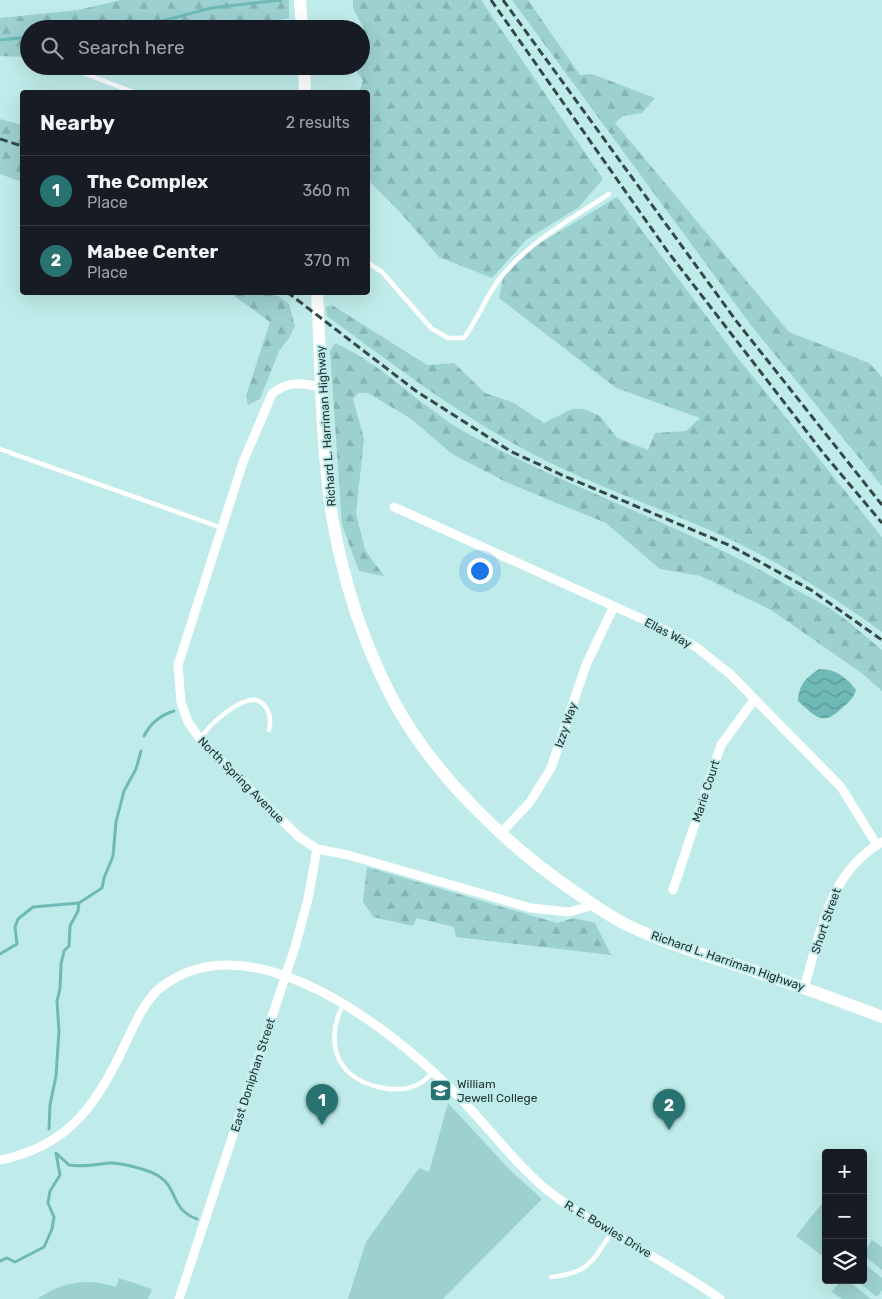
<!DOCTYPE html>
<meta charset="utf-8">
<style>
body{margin:0;font-family:Rubik,sans-serif;background:#20242c;color:#f1f3f6}
.controls{position:absolute;right:15px;bottom:15px;display:grid;overflow:hidden;border-radius:5px;box-shadow:0 5px 20px #0002}
.controls button{width:45px;height:45px;display:grid;place-items:center;padding:0;border:0;border-bottom:1px solid #363941;background:#171b24;color:#f1f3f6;font:25px sans-serif}
.you{position:absolute;left:479px;top:570px;width:18px;height:18px;margin:-12px;border:4px solid #fff;border-radius:50%;background:#1a73e8;box-shadow:0 0 0 8px #1a73e833}
.badge{display:grid;place-items:center;width:32px;height:32px;border-radius:50%;background:#287371;color:#fff;font-size:16px;font-weight:700}
.pin{position:absolute;translate:-50% -41px;filter:drop-shadow(0 1px 2px #0008)}
.pin::after{content:'';position:absolute;top:26px;width:18px;height:15px;background:inherit;clip-path:polygon(0 0,100% 0,50% 100%)}
.list{margin:0;padding:0;list-style:none}
h2{display:flex;justify-content:space-between;align-items:center;height:65px;margin:0;padding:0 20px;font-size:21px}
h2 small{font-size:16px;font-weight:400;color:#9ea1a6}
.list li{display:grid;grid-template-columns:32px 1fr auto;gap:15px;align-items:center;box-sizing:border-box;height:70px;padding:0 20px;border-top:1px solid #363941}
.list b{display:block;font-size:19px;white-space:nowrap}
.list p{margin:0;font-size:16px;white-space:nowrap;color:#9ea1a6}
.list em{font-size:16px;font-style:normal;color:#9ea1a6}
.icon{flex:none;width:28px;height:28px;fill:none;stroke:currentColor;stroke-width:2;stroke-linecap:round;stroke-linejoin:round}
.map{position:relative;flex:none;width:882px;height:1299px;overflow:hidden}
.search{position:absolute;background:#171b24;box-shadow:0 5px 20px #0002;left:20px;top:20px;width:350px;height:55px;display:flex;align-items:center;gap:12px;box-sizing:border-box;padding:0 18px;border-radius:28px;color:#9ea1a6;font-size:19px}
.panel{position:absolute;background:#171b24;box-shadow:0 5px 20px #0002;left:20px;top:90px;width:350px;height:205px;border-radius:5px}
.map>svg:first-child{display:block}
</style>
<div class="map">
<svg width="882" height="1299" viewBox="0 0 882 1299">
<defs>
<pattern id="forest-firs" width="22" height="20" patternUnits="userSpaceOnUse" patternTransform="scale(1.25)"><rect width="22" height="20" fill="#9cd1d0"/><path d="M5 1l3.5 6h-7zM16 11l3.5 6h-7z" fill="#86b4b3"/></pattern>
<pattern id="water-waves" width="16" height="10" patternUnits="userSpaceOnUse" patternTransform="scale(1.25)"><rect width="16" height="10" fill="#6fb9b7"/><path d="M0 5q4-4 8 0t8 0" fill="none" stroke="#5b9795"/></pattern>
</defs>
<rect width="100%" height="100%" fill="#bfecea"/>
<path fill="url(#forest-firs)" d="M121 0H289V18L229 29H29V57L0 56V18L78 10Z
M353 0H481L603 179 578 208 527 239 492 278 439 257 399 211 368 180V92H359L363 80 353 66H361V34L364 29 353 8Z
M512 0H528L580 75 592 74 655 98 642 113 623 116 615 123 789 332 869 363 882 377V486L750 324Z
M0 119 22 125V182L0 174Z
M617 197 737 357 882 537V632C829 594 774 558 714 532 652 505 587 483 527 451 456 413 391 363 327 316L326 307 332 305 427 365 454 363 485 393 514 403 544 423 572 409H584L600 416 617 438 648 450 655 433 686 431 700 418 616 388 499 298 503 278 527 251Z
M230 293H274L289 304 295 326 289 338 279 351 260 399 248 405 246 396 270 322Z
M335 343C385 365 423 410 472 436 575 491 688 527 789 586 805 595 823 603 838 614 853 625 867 638 882 650V691L863 674 771 610 701 576 660 569 606 523 508 483 452 454 410 418 368 393H358L353 399 364 439 356 513 365 550 384 576 359 571 342 525 330 351Z
M367 867 557 923 574 918 595 923 611 955 456 937 454 927 417 918 413 926 373 917 363 901Z"/>
<path fill="#9cd1d0" d="M448 1103 510 1170 542 1199 443 1299H348L366 1242 419 1168 429 1172Z
M826 1198V1249L821 1255 796 1236Z
M872 1240 882 1247V1270L863 1255Z
M863 1263 882 1278V1290L877 1297 856 1280H863Z
M119 1278 152 1289 148 1299H37C62 1282 87 1277 116 1287Z
M841 1280H847L871 1299H842L832 1292Z"/>
<path fill="url(#water-waves)" d="M819 669C836 669 846 677 856 690 853 699 848 703 841 709 822 727 815 716 798 701 799 684 806 678 819 669Z"/>
<g fill="none" stroke-linecap="round" stroke-linejoin="round">
<path stroke="#6fb9b7" stroke-width="3" d="M106 29 151 24 211 8 281 0
M0 40 29 37
M144 736C150 724 161 715 174 711
M0 954 17 944 15 927 18 919 33 907 79 903 102 888 104 878 113 856 116 822 124 791 136 769 141 751
M49 1129 50 1105 56 1076 59 1031 57 1001 60 989 61 964 64 951 69 946 70 926 78 911 79 903
M56 1153 69 1165C83 1167 95 1165 108 1163 119 1162 151 1170 160 1177 178 1189 171 1210 197 1219
M0 1261 7 1258 15 1262 44 1247 52 1229 54 1217 48 1203 50 1191 60 1175 56 1153"/>
<path stroke="#fff" stroke-width="4.5" d="M65 66 133 92
M368 263 382 272 431 328 448 338H464C478 319 486 296 500 278 529 242 571 219 609 194
M0 449 222 528
M201 739C208 724 241 697 257 700 269 706 272 718 269 730
M344 1004C333 1021 330 1049 343 1066 359 1087 400 1097 422 1082 426 1080 430 1075 433 1072
M551 1277C589 1273 592 1262 612 1232"/>
<path stroke="#fff" stroke-width="9" d="M323 388C303 383 288 380 272 394L243 462 178 665 181 702 188 722 203 743 299 837 317 849 348 855 531 908 569 912 594 905
M394 507 649 622 696 647 730 674 841 787 877 845
M500 834 530 802 551 768 586 665 614 606
M673 890 721 745 754 700
M804 988C821 932 828 873 882 842
M0 1160C72 1146 99 1100 128 1038 137 1019 146 998 164 985 253 921 389 1027 451 1089 485 1122 511 1160 547 1190 601 1232 665 1259 720 1299
M179 1299 295 947 308 899 317 849"/>
<path stroke="#fff" stroke-width="12" d="M300 0 302 29
M304 66 305 92
M317 292C321 367 321 449 333 522 344 582 363 642 391 696 431 773 505 844 575 892 592 904 609 916 627 925 669 945 713 957 757 972 799 986 840 1001 882 1017"/>
<path stroke="#344948" stroke-width="3" stroke-dasharray="8 4" stroke-linecap="butt" d="M491 0 668 252 824 454 882 523
M503 0 737 322 882 505
M0 139 22 146
M287 292 416 391 510 451 564 476 731 546 811 590 882 640"/>
</g>
<defs>
<symbol id="university-square" viewBox="-11 -11 22 22"><rect x="-9" y="-9" width="18" height="18" rx="4" fill="#287371" stroke="#bfecea"/><path d="M0-5L7-2L0 1L-7-2ZM-4 1L0 2.5L4 1V4Q0 6-4 4Z" fill="#fff"/></symbol>
</defs>
<g fill-rule="evenodd">
<use href="#university-square" x="428" y="1078" width="25" height="25"/>
</g>
<g text-anchor="middle" dominant-baseline="central" stroke-width="4" stroke-linejoin="round" paint-order="stroke">
<g font-size="12" fill="#213332" stroke="#bfecea">
<text transform="translate(326 426) rotate(-94)">Richard L. Harriman Highway</text>
<text transform="translate(668 633) rotate(27)">Ellas Way</text>
<text transform="translate(566 725) rotate(-71)">Izzy Way</text>
<text transform="translate(241 780) rotate(45)">North Spring Avenue</text>
<text transform="translate(706 791) rotate(-72)">Marie Court</text>
<text transform="translate(826 921) rotate(-71)">Short Street</text>
<text transform="translate(728 961) rotate(19)">Richard L. Harriman Highway</text>
<text transform="translate(253 1075) rotate(-72)">East Doniphan Street</text>
<text transform="translate(608 1229) rotate(31)">R. E. Bowles Drive</text>
</g>
<g font-size="12" fill="#213332" stroke="#bfecea" text-anchor="start">
<text x="457" y="1084">William<tspan x="457" dy="14">Jewell College</tspan></text>
</g>
</g>
</svg>
<div class="controls">
<button>+</button>
<button>−</button>
<button><svg class="icon" aria-label="layers" viewBox="0 0 24 24"><path d="M12 4l9 5-9 5-9-5zM3 14l9 5 9-5"/></svg></button>
</div>
<div class="you"></div>
<div class="pin badge" style="left:322px;top:1125px">1</div>
<div class="pin badge" style="left:669px;top:1130px">2</div>
<div class="search"><svg class="icon" aria-label="search" viewBox="0 0 24 24"><circle cx="10" cy="10" r="6"/><path d="M15 15l6 6"/></svg>Search here</div>
<section class="panel">
<h2>Nearby<small>2 results</small></h2>
<ul class="list">
<li><span class="badge">1</span><div><b>The Complex</b><p>Place</p></div><em>360 m</em></li>
<li><span class="badge">2</span><div><b>Mabee Center</b><p>Place</p></div><em>370 m</em></li>
</ul>
</section>
</div>
